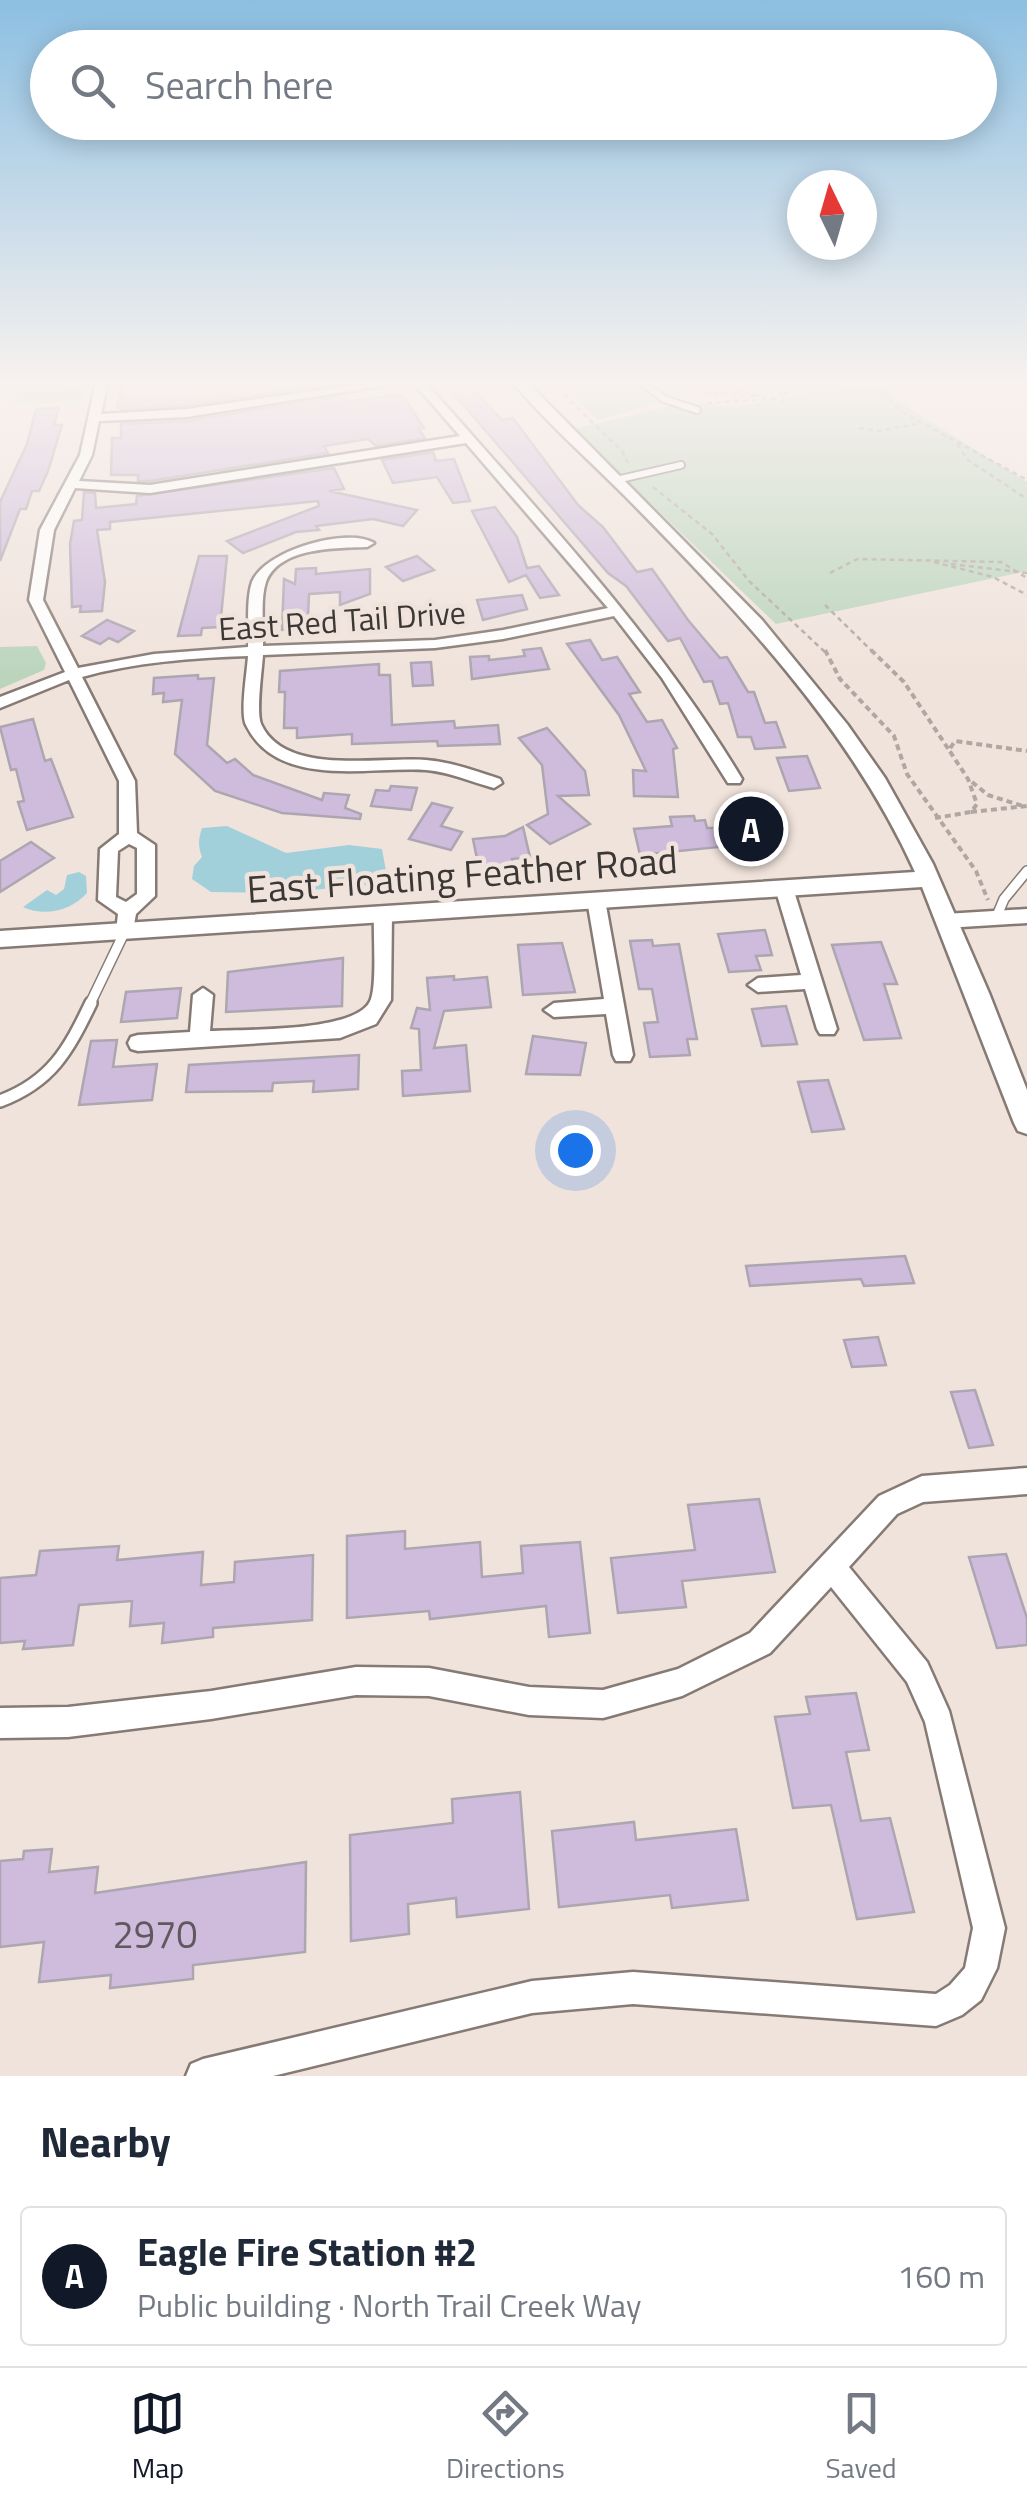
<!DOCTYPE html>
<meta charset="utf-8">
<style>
body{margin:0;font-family:"Titillium Web",sans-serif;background:#f6f6f7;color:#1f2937}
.compass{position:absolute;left:787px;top:170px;width:90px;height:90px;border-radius:50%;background:#fff;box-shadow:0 5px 25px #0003;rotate:355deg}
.you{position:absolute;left:575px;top:1150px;width:35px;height:35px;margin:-25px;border:8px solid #fff;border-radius:50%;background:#1a73e8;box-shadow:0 0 0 15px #1a73e833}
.badge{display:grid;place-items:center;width:65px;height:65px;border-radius:50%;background:#111827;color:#fff;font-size:32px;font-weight:700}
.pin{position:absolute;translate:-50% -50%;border:5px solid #fff;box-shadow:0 2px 10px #0006}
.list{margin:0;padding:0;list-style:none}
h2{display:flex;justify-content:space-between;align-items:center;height:130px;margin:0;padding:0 40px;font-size:42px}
h2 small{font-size:32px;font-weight:400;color:#747a83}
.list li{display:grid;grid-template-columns:65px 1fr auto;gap:30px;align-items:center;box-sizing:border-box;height:140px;margin:0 20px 20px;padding:0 20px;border:2px solid #e0e1e3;border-radius:10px}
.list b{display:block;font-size:38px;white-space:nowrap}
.list p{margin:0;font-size:32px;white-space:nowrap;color:#747a83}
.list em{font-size:32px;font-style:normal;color:#747a83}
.icon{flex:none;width:55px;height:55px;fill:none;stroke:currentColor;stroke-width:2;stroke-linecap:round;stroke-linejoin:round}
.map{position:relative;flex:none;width:1027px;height:2076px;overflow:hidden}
.search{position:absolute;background:#fff;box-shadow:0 5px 25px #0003;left:30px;right:30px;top:30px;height:110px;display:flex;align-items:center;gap:25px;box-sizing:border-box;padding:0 35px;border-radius:55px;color:#747a83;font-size:38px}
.sheet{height:290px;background:#fff}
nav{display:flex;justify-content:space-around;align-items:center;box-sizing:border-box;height:140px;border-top:2px solid #e0e1e3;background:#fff;font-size:28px;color:#747a83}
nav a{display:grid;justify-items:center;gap:5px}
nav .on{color:#111827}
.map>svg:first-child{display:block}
</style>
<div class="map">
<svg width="1027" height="2076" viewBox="0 0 1027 2076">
<rect width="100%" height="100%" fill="#f0e3dc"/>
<path fill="#bbd5bd" d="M87 382 81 401 13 404 21 384Z
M560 382H636L660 402 598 420Z
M813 382H867L1027 482V571L776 624 573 429 684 403 737 406 805 395Z
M37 646 46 663 44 670 0 689V647Z"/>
<path fill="#a2d0da" d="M227 826 286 853 349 845 382 849 386 871 370 885 276 893 211 892 192 879 194 866 202 857C198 846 198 840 202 828Z
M79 872 86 876 87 893C71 911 45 917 23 907L47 890 56 895 64 889 67 875Z"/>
<path fill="#cfbbdc" stroke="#ada6b1" stroke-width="2.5" d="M124 382H202V388L257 382 335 384 187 405 122 409 117 407Z
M467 383 502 420 513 418 578 505 603 527 637 572 652 569 688 620 720 658 727 657 748 692H754L765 723 776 722 785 747 755 749 751 737H738L728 703 720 704 712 681 704 682 680 638 668 641 626 586 608 573 448 387Z
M395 395 404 397 424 428 419 429 425 438 376 446 368 439 324 446 328 453 150 481H138V475H111L112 438H121V424L188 421 343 396 347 402Z
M59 408 54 425H62L48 471 39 491H32L26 509H20L0 561V502L27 444 36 409Z
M433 452 436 461 454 459 470 501 453 503 437 477 393 483 382 460Z
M334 468 344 489 329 491 417 510 403 526 373 519 316 526 319 530 296 532 243 553 227 541 319 506 318 501 110 522V529L97 530 105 582 102 611 80 612 81 606 72 607 70 544 74 521 82 520 84 492 95 493 96 508 136 504 137 496Z
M495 507 517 537 527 568 539 566 559 595 540 598 526 575 509 582 472 511Z
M199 556H227L220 627 202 628 201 635 178 636Z
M417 556 434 570 403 581 386 567Z
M316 568V574L370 569V594L340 605V592L309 594 308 617 299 621 300 629 282 630 284 579 295 584 296 569Z
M522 595 527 609 483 620 477 600Z
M107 620 134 631 118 642 109 638 100 644 82 636Z
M590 640 602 660 617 657 640 692 629 694 647 722 662 720 677 748 673 749 678 797 634 796 633 770 646 771 619 715 567 644Z
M541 648 549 669 472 679 470 657 489 656V660L525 656 523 650Z
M431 662 433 685 413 686 411 663Z
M379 664V675H390L392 725 454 721 455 728 498 725 500 744 438 746 437 741 352 744V734L297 738V728H284L285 692H279L280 671Z
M198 675V679L214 678 207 745 227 763 235 759 253 775 322 800 324 793 349 795 345 808 361 814 360 819 282 813 215 791 175 754 182 700 163 702 164 693 153 694 154 678Z
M33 719 45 761 51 759 73 817 27 830 18 802 24 801 16 769 11 770 0 727Z
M547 728 585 771 589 795 558 796 590 824 550 844 527 825 548 814 542 765 519 738Z
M807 756 820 788 789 791 777 758Z
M391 786 417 788 411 810 371 806 376 790 389 791Z
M432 803 452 808 441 826 462 832 451 850 409 839Z
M694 816 695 821 705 820 707 828H714L719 847 640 855 634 829 672 826 670 817Z
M523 827 530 857 512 859 514 867 478 864 473 839 505 836Z
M31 842 54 858 0 892V861Z
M765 930 772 955 756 956 761 970 729 972 718 934Z
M652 940 653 946 679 944 697 1039H687L690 1055 650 1057 644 1023 658 1022 652 989H639L630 941Z
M881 942 897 984H884L901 1038 864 1040 832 945Z
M562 943 575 992 523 995 518 945Z
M343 958 342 1006 226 1012 228 972Z
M454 976V980L487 977 491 1007 444 1011 434 1048 466 1045 470 1091 403 1096 402 1071 421 1070 419 1029 411 1028 417 1008 430 1010 427 978Z
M181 988 177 1018 121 1022 126 992Z
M786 1006 797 1044 762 1046 752 1009Z
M533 1036 586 1043 580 1075 526 1074Z
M117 1040 113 1067 157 1064 152 1100 79 1105 91 1041Z
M359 1055 358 1089 313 1092 314 1081 273 1083 272 1091 186 1092 189 1065Z
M828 1080 844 1129 812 1132 798 1082Z
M905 1256 914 1283 864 1286 861 1279 750 1286 746 1266Z
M878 1337 886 1365 852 1367 844 1340Z
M975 1390 993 1445 969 1448 951 1392Z
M759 1499 775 1572 682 1581 686 1607 618 1613 611 1558 695 1550 688 1505Z
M405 1531V1549L480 1542 482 1577 523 1573 521 1546 580 1542 590 1633 549 1637 546 1606 430 1619 429 1611 347 1618V1536Z
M119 1546 117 1560 203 1552 201 1585 234 1582 235 1562 313 1555 312 1620 213 1628V1637L162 1643 164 1623 130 1626 132 1601 79 1605 73 1645 23 1649 25 1641 0 1643V1578L36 1575 40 1551Z
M1006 1554 1027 1618V1645L997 1648 969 1557Z
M856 1693 869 1750 846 1752 861 1821 890 1818 914 1912 857 1919 831 1805 793 1808 775 1717 810 1714 806 1697Z
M520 1792 529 1909 457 1917 456 1898 408 1904 409 1934 351 1941 350 1835 453 1823 452 1799Z
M634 1822 636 1840 736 1829 748 1900 672 1908 670 1895 559 1907 552 1831Z
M52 1849 49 1872 98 1867 95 1893 306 1862 305 1952 193 1965V1979L110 1988 111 1975 39 1982 44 1942 0 1947V1861L23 1859 24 1851Z"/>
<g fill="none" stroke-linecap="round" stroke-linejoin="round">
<defs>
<path id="service-far2" d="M642 382 664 399 697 410
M616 480 681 465"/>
<path id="service-far1" d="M996 918 1004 899 1027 871
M89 1006 125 931"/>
<path id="service" d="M0 1101C51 1082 68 1051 91 1003"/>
<path id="minor" d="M96 382H108L101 414 187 409 377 382H406L187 417 99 421 92 455 79 481 150 485 460 436 413 382H425C537 510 654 632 742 779L740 783H728L662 678 614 616 503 639 435 648 263 655C262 671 256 711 261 724 285 777 380 756 426 760 451 762 476 771 500 779L502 783 494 788C471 782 450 772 426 770 369 766 278 790 246 725 240 713 247 672 248 656 192 658 136 662 82 677L135 781 137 833 155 845V896L136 914 132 936H118L116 931 118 914 98 900 100 849 119 834V781L69 680 0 708V697L65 672 29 600 40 530 80 455ZM466 443 608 608 503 630 435 640 263 646C264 627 260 600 266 582 279 547 337 548 367 547L374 543C348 527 265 550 252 582 246 600 249 628 248 647L154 654 78 668 43 600 54 530 75 488 150 493ZM129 844 137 848V894L126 902 116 897 118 851Z
M784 882 793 888 837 1029 834 1034H820L817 1029 805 989 758 992 748 985 758 978 801 975 775 888Z
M596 894 605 900 633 1055 630 1061H616L613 1055 606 1014 554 1017 544 1010 554 1003 604 999 587 900Z
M383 907 392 914 391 1000 376 1024 340 1038 138 1051 131 1049 128 1043 131 1037 138 1035 190 1032 193 995 203 988 213 995 210 1031C242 1029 360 1033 371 999 377 982 373 935 374 914Z
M1027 909V923L945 928 936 921 945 914Z
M1027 1468V1494L923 1502 897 1514 849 1567 927 1662 949 1711 1005 1928 997 1968 981 2000 962 2015 936 2026 633 2004 532 2013 273 2076H186L191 2064 203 2059 532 1981 633 1972 936 1994 950 1985 965 1968 973 1928 925 1722 907 1682 831 1587 770 1653 682 1696 603 1718 529 1715 429 1696 356 1695 211 1719 68 1737 0 1738V1708L68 1707 211 1691 356 1667 429 1668 529 1687 603 1690 678 1669 750 1633 879 1496 922 1476Z"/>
<path id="tertiary" d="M512 382H527L762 620 847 724 885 778 933 864 989 993 1027 1090V1134L1018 1131 1014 1123 922 887 0 947V931L915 872C849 726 735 608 624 495 587 458 546 422 512 382Z"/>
</defs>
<use href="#service-far2" stroke="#867a74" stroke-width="10"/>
<use href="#service-far1" stroke="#867a74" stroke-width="12"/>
<use href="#service" stroke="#867a74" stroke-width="16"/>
<use href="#minor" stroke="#867a74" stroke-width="5"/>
<use href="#tertiary" stroke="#867a74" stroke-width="5"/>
<path stroke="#b1a7a2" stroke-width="2.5" stroke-dasharray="5 4" stroke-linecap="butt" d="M551 382 622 451 628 463
M680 382 710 394 760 396
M692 382 780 400
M720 382 756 391
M779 382 781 397
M884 382 888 398 902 412 1027 480
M845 390H884
M863 391 869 382
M28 394 82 392
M707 403 774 399
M782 403 785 393 809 382
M859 428 879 431 921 423
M957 444 968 460 1027 499
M653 487 712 534 749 581 826 653
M934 562 993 577 1027 595
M951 564 1027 573
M830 573 857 559 1001 562 1027 578
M825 605 874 653"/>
<path stroke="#b1a7a2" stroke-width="4" stroke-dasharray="6 4" stroke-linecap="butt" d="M825 650 840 679 894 736 907 774 976 871 988 900
M871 650 904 682 949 750
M972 782 988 795 1023 806
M971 812 1027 806
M935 818 971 812 977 804 968 779 949 750 955 741 1027 751"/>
<use href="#service-far2" stroke="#fff" stroke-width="6"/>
<use href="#service-far1" stroke="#fff" stroke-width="9"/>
<use href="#service" stroke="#fff" stroke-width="11"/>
<use href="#minor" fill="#fff" fill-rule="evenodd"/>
<use href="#tertiary" fill="#fff" fill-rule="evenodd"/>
</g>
<linearGradient id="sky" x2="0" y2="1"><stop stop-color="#8cbfe2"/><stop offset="0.57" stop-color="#f8f2ef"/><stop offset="1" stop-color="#f8f2ef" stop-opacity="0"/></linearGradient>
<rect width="1027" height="673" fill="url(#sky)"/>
<g text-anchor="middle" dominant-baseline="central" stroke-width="9" stroke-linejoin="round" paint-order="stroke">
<g font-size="32" fill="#3b3734" stroke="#f0e3dc">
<text transform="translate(342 620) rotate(-4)">East Red Tail Drive</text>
</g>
<g font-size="38" fill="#3b3734" stroke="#f0e3dc">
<text transform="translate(462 874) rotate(-4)">East Floating Feather Road</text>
</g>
<g font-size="38" fill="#60585e">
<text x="155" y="1934">2970</text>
</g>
</g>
</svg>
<svg class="compass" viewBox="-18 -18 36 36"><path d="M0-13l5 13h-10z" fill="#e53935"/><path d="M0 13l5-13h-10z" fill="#747a83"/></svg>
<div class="you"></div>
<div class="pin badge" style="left:751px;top:829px">A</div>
<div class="search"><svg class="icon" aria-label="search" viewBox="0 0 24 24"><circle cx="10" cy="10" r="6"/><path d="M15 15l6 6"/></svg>Search here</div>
</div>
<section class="sheet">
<h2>Nearby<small></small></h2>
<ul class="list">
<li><span class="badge">A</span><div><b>Eagle Fire Station #2</b><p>Public building · North Trail Creek Way</p></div><em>160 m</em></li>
</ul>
</section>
<nav>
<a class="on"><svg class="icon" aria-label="map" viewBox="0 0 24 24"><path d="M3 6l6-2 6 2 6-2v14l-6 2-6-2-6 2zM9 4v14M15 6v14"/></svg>Map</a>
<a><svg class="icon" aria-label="directions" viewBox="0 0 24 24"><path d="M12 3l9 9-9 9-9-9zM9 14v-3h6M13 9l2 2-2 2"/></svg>Directions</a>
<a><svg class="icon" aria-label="saved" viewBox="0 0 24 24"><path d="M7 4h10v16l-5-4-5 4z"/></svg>Saved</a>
</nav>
